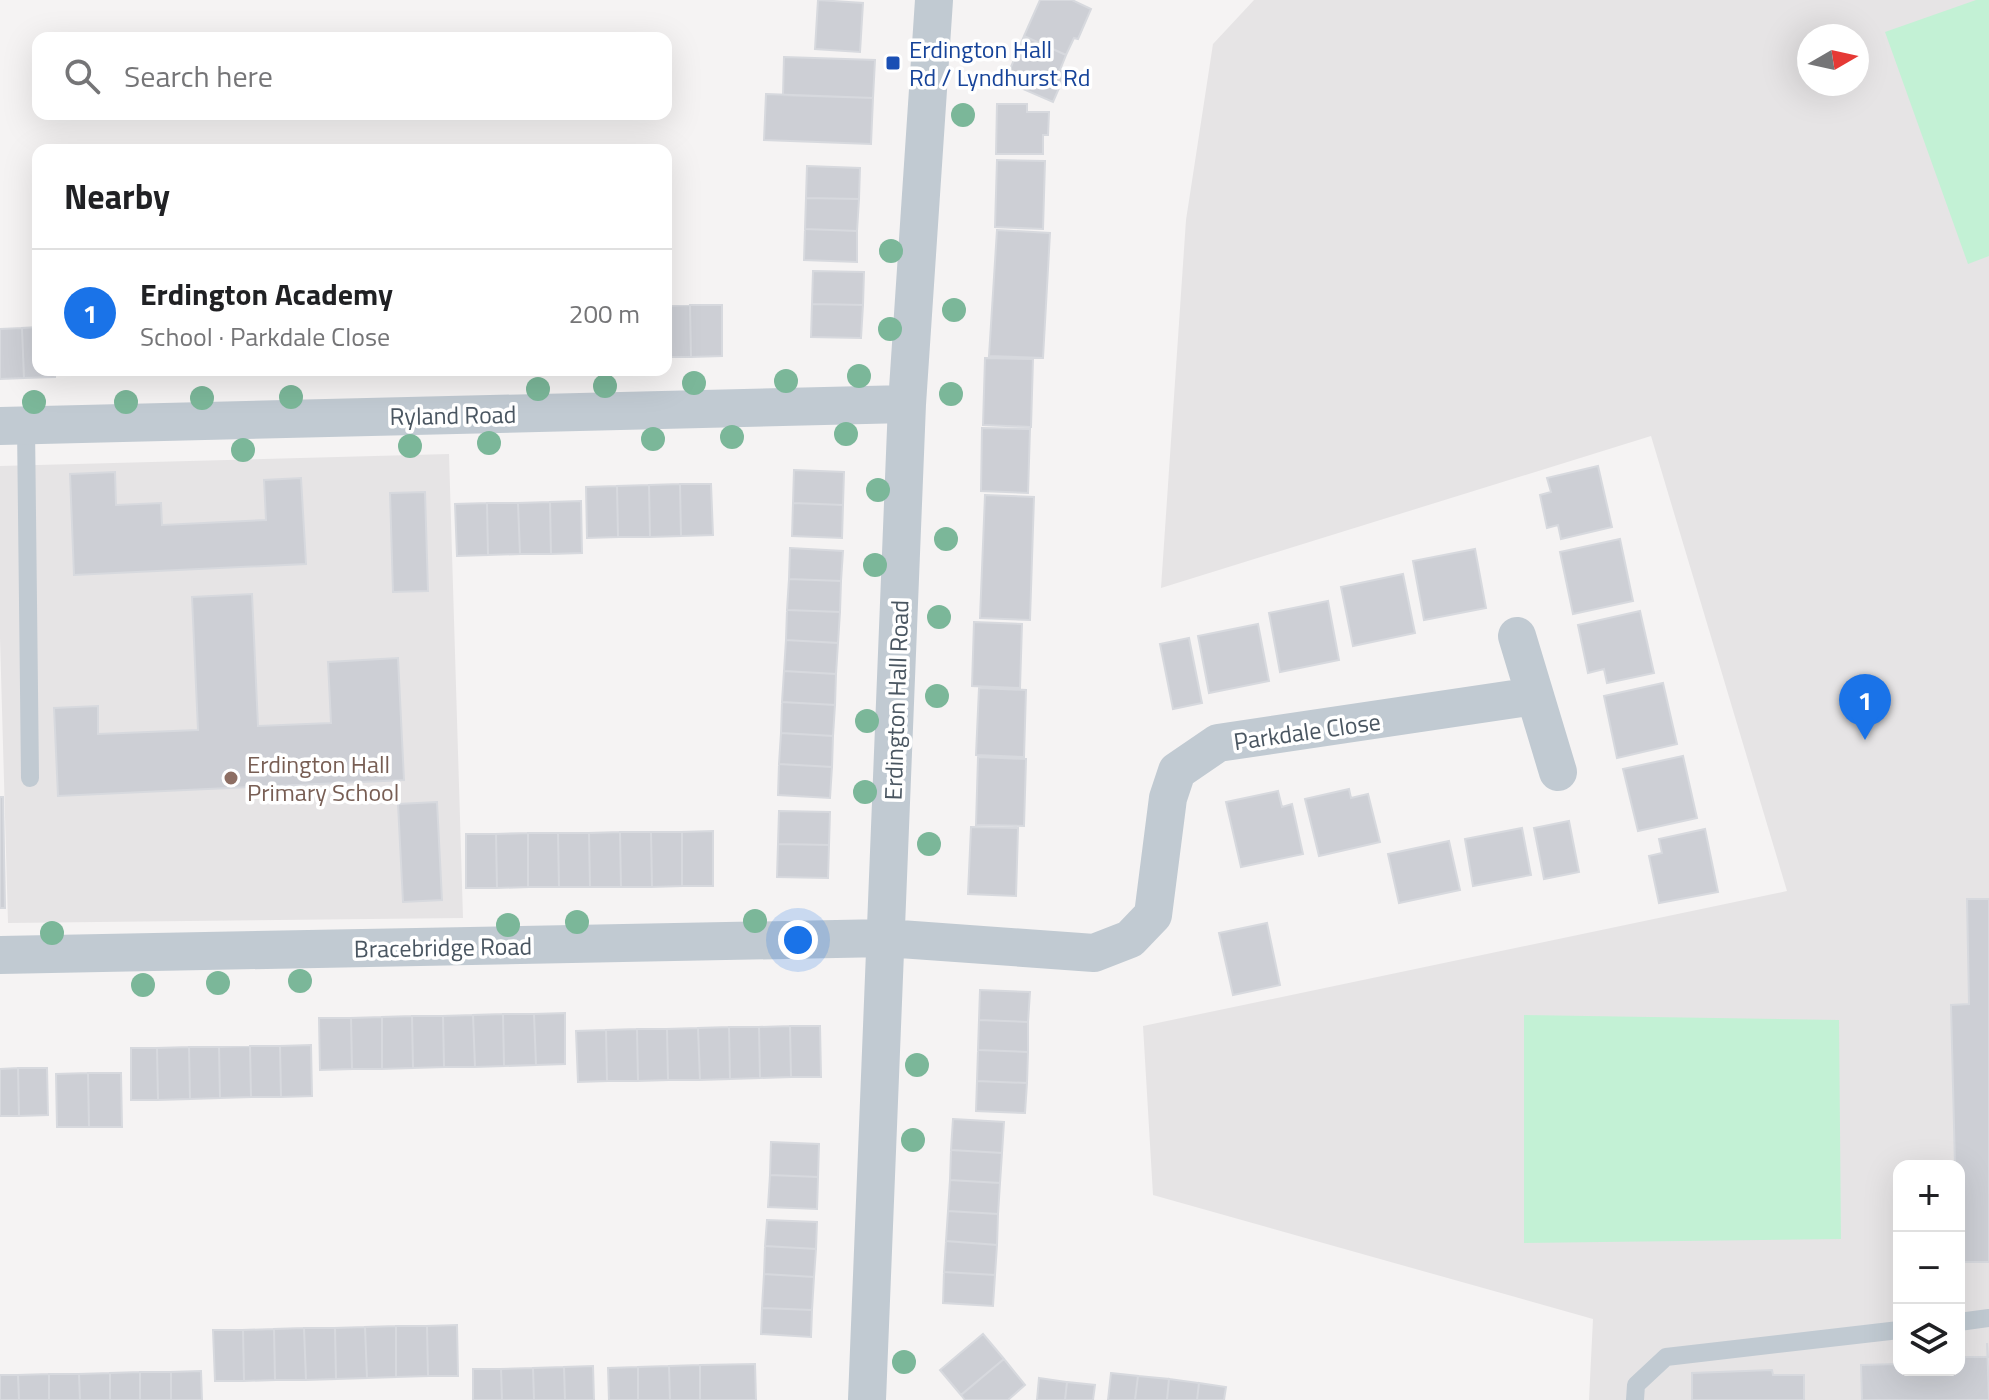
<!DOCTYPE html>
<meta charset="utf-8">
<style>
body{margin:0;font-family:"Titillium Web",sans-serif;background:#f6f6f6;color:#202124}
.controls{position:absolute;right:24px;bottom:24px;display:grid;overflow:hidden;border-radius:16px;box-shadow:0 8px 32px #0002}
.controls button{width:72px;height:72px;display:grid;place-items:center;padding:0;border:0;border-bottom:2px solid #e0e0e0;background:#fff;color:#202124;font:40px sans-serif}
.compass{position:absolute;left:1797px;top:24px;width:72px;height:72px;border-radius:50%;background:#fff;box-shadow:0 8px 32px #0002;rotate:81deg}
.you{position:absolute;left:798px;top:940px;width:28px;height:28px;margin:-20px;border:6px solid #fff;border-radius:50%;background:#1a73e8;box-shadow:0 0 0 12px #1a73e833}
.badge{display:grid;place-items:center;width:52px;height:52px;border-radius:50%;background:#1a73e8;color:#fff;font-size:26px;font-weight:700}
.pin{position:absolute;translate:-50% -66px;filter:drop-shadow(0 2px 4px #0008)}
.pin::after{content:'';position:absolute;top:42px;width:28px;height:24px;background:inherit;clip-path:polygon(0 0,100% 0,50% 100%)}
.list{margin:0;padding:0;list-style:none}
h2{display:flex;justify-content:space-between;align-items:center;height:104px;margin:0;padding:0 32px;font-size:34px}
h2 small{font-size:26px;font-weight:400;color:#757577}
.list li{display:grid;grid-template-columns:52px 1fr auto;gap:24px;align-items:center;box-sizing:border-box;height:128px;padding:0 32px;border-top:2px solid #e0e0e0}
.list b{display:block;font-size:30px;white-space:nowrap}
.list p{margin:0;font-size:26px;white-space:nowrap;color:#757577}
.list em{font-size:26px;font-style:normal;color:#757577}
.icon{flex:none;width:44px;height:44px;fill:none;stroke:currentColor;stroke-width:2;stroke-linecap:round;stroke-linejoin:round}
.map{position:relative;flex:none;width:1989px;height:1400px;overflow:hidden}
.search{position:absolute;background:#fff;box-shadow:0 8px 32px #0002;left:32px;top:32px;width:640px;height:88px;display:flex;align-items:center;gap:20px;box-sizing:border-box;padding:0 28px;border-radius:16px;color:#757577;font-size:30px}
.panel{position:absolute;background:#fff;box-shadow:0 8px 32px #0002;left:32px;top:144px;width:640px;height:232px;border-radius:16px}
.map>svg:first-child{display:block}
</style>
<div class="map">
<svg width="1989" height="1400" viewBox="0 0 1989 1400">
<rect width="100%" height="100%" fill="#f5f3f3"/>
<path fill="#e6e4e5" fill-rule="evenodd" d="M1254 0H1989V1400H1589L1593 1319 1153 1195 1143 1026 1787 891 1651 436 1161 588 1186 220 1213 44ZM1809 36H1857V84H1809ZM1899 1166H1959V1370H1899Z
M449 454 463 918 8 923 0 638V466Z"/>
<path fill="#c3f1d5" d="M1976 0H1989V256L1968 264 1885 32Z
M1524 1015 1839 1020 1841 1239 1524 1243Z"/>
<path fill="#cdcfd5" stroke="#d7d9de" stroke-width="2" d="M818 0 863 3 860 52 815 49Z
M1040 0H1072L1091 9 1078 39 1074 38 1066 55 1024 36Z
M1024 36 1066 55 1060 70 1066 72 1053 102 1005 81Z
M784 57 875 60 873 98 783 95Z
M766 94 873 98 871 144 764 140Z
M997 104H1027V112H1049L1048 135H1043V154H996Z
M997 160 1045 161 1043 229 995 227Z
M807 166 860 168 859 199 806 198Z
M806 198 859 199 857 231 805 229Z
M805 229 857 231V262L804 260Z
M997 230 1050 233 1043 358 989 356Z
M813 271 864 272 863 305 812 304Z
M812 304 863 305 861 338 811 337Z
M690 305H722V356L691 357Z
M690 305 691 357H666V306Z
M38 327V370H55V377L24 378 22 328Z
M22 328 24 378 0 379V329Z
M985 358 1033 359 1031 427 983 425Z
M982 428 1030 429 1028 493 981 491Z
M1598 466 1612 527 1561 539 1558 525 1547 528 1540 495 1551 492 1547 478Z
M794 470 844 472 843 505 793 503Z
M115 472 116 505 161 503 162 525 266 520 264 480 301 478 306 564 74 575 70 474Z
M680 484H711L713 535 681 536Z
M680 484 681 536 650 537 649 485Z
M649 485 650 537H618L617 486Z
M617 486 618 537 587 538 586 487Z
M425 492 428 591 393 592 390 493Z
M985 495 1034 497 1030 620 980 618Z
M581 501 582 553 551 554 550 502Z
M550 502 551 554H520L518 503Z
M487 503 488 555 457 556 455 504Z
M487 503H518L520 554 488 555Z
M793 503 843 505 842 538 792 536Z
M1620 539 1633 601 1573 614 1560 552Z
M790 548 843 551 841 581 789 579Z
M1475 549 1486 608 1424 620 1413 561Z
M1403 574 1415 633 1353 646 1341 587Z
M789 579 841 581 840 612 787 610Z
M252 594 258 726 331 723 328 662 398 658 404 780 58 796 54 708 98 706V734L198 730 192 597Z
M1328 601 1339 660 1280 672 1269 613Z
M787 610 840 612 838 643 786 640Z
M1640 611 1654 673 1607 683 1604 669 1588 673 1578 625Z
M974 622 1022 624 1020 688 972 686Z
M1258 624 1269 681 1209 693 1198 636Z
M1189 638 1202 703 1173 709 1160 644Z
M786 640 838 643 836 674 784 671Z
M784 671 836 674 835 705 782 702Z
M1663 683 1677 744 1617 758 1604 696Z
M979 688 1026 690 1024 757 976 755Z
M782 702 835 705 833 736 781 733Z
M781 733 833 736 832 767 779 764Z
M1683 756 1697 818 1638 831 1623 769Z
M978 757 1026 759 1024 826 976 825Z
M779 764 832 767 830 798 778 795Z
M1349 789 1351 798 1368 794 1380 842 1319 856 1305 799Z
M1278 791 1282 807 1292 804 1303 854 1241 867 1226 802Z
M0 797H3L5 908H0Z
M437 802 442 900 403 902 398 804Z
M779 811 830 812 829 845 778 844Z
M1569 821 1579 872 1544 879 1534 828Z
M971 827 1018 828 1016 896 968 894Z
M1522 828 1531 875 1473 886 1465 839Z
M1705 829 1718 892 1659 903 1649 856 1662 853 1659 839Z
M713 831V886H682V832Z
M620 832H651L652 887H621Z
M620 832 621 887H590L589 833Z
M651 832H682V886L652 887Z
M528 833H558L559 887H528Z
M528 833V887L497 888 496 834Z
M558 833H589L590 887H559Z
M466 834H496L497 888H466Z
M1449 841 1460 890 1399 903 1388 854Z
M778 844 829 845 828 878 777 877Z
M1967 899H1989V1262H1959V1166H1955L1951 1005 1969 1004Z
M1267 923 1280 985 1233 995 1219 933Z
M980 990 1030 992 1028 1022 979 1020Z
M565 1013V1064L536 1065 534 1014Z
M503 1014 504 1066 475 1067 473 1015Z
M503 1014H534L536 1065 504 1066Z
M473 1015 475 1067H444L443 1016Z
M412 1016 413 1068 382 1069V1017Z
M412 1016H443L444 1067 413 1068Z
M382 1017V1069H352L351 1018Z
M319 1018H351L352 1069 320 1070Z
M979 1020 1028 1022V1052L978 1050Z
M790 1026 791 1077 760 1078 759 1027Z
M790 1026H820L821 1077H791Z
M729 1027 730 1079 700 1080 698 1028Z
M729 1027H759L760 1078 730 1079Z
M698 1028 700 1080H668L667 1029Z
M637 1029 638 1081H607L606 1030Z
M637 1029H667L668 1080 638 1081Z
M606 1030 607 1081 578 1082 576 1031Z
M311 1045 312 1096 281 1097 280 1046Z
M250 1046 251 1097 220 1098 219 1047Z
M250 1046H280L281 1097H251Z
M189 1047 190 1099 158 1100 157 1048Z
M189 1047H219L220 1098 190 1099Z
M131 1048H157L158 1100H131Z
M978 1050 1028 1052 1027 1083 977 1081Z
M18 1068H47L48 1115 19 1116Z
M18 1068 19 1116H0V1069Z
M88 1073 89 1127H57L56 1074Z
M88 1073H121L122 1127H89Z
M977 1081 1027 1083 1025 1113 976 1111Z
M953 1119 1004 1122 1002 1153 951 1150Z
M771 1142 819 1144 818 1177 770 1175Z
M951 1150 1002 1153 1000 1183 950 1180Z
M770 1175 818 1177 817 1209 768 1207Z
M950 1180 1000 1183 998 1214 948 1211Z
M948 1211 998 1214 997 1245 946 1241Z
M767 1220 817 1222 816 1249 765 1246Z
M946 1241 997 1245 995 1275 944 1272Z
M765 1246 816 1249 814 1277 764 1274Z
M944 1272 995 1275 993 1306 943 1303Z
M764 1274 814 1277 812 1310 762 1308Z
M762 1308 812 1310 811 1337 761 1334Z
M457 1325 458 1376H428L427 1326Z
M396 1326V1377L367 1378 365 1327Z
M396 1326H427L428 1376 396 1377Z
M365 1327 367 1378 336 1379 335 1328Z
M304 1328 306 1380H275L274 1329Z
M304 1328H335L336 1379 306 1380Z
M274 1329 275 1380 244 1381 243 1330Z
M213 1330H243L244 1381H215Z
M983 1334 1004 1359 961 1395 940 1370Z
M1987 1343 1989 1400H1862L1861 1365 1899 1364V1370H1959V1362H1964L1965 1357H1988Z
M1004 1359 1025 1385 1008 1400H965L961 1395Z
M755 1364 756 1400H700V1365Z
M700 1365V1400H670L669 1366Z
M593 1366 594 1400H565L564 1367Z
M669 1366 670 1400H638V1367Z
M564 1367 565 1400H534L533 1368Z
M638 1367V1400H609L608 1368Z
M533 1368 534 1400H502L501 1369Z
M473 1369H501L502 1400H473Z
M1772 1370 1773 1375H1804V1400H1692V1373Z
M201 1371 202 1400H171V1372Z
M140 1372V1400H110V1373Z
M140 1372H171V1400H140Z
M110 1373V1400H80L79 1374Z
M1111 1373 1138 1376 1135 1400H1108Z
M49 1374V1400H19L18 1375Z
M49 1374H79L80 1400H49Z
M0 1375H18L19 1400H0Z
M1138 1376 1169 1379 1167 1400H1135Z
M1039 1378 1067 1382 1065 1400H1037Z
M1169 1379 1199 1383 1197 1400H1167Z
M1067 1382 1095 1385 1093 1400H1065Z
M1199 1383 1226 1387 1224 1400H1197Z"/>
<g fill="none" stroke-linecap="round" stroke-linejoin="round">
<path stroke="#c1cad2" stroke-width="18" d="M26 426 30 778
M1959 1322 1989 1318
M1635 1400 1636 1385 1666 1357 1899 1330"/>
<path stroke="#c1cad2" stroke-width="38" d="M0 426 907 404
M1517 636 1558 772
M0 955 886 938 1094 953 1130 939 1153 915 1168 798 1177 771 1218 743 1534 696
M867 1400 907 404 934 0"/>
</g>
<g fill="#7bb799">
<circle cx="963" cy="115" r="12"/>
<circle cx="891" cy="251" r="12"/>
<circle cx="954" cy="310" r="12"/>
<circle cx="890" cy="329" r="12"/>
<circle cx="859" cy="376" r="12"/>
<circle cx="786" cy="381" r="12"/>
<circle cx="694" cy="383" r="12"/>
<circle cx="605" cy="386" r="12"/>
<circle cx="538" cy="389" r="12"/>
<circle cx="951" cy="394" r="12"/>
<circle cx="291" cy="397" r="12"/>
<circle cx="202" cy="398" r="12"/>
<circle cx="34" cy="402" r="12"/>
<circle cx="126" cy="402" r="12"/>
<circle cx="846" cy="434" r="12"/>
<circle cx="732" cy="437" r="12"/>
<circle cx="653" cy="439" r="12"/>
<circle cx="489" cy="443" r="12"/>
<circle cx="410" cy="446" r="12"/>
<circle cx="243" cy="450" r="12"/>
<circle cx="878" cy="490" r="12"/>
<circle cx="946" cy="539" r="12"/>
<circle cx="875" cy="565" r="12"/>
<circle cx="939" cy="617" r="12"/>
<circle cx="937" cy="696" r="12"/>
<circle cx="867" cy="721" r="12"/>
<circle cx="865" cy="792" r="12"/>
<circle cx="929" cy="844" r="12"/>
<circle cx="755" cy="921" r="12"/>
<circle cx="577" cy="922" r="12"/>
<circle cx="508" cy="925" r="12"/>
<circle cx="52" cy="933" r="12"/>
<circle cx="300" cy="981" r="12"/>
<circle cx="218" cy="983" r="12"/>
<circle cx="143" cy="985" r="12"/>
<circle cx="917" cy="1065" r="12"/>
<circle cx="913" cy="1140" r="12"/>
<circle cx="904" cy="1362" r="12"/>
</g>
<rect fill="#1a4fb4" stroke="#fff" stroke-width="3" x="885" y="55" width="16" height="16" rx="4"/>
<circle fill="#8d6e63" stroke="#fff" stroke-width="3" cx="231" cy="778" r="8"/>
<g text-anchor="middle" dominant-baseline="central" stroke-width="7" stroke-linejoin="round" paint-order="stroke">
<g font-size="24" fill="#164399" stroke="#fff" text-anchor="start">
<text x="909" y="49">Erdington Hall<tspan x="909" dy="28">Rd / Lyndhurst Rd</tspan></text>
</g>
<g font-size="24" fill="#4a5661" stroke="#fff">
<text transform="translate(453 415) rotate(-1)">Ryland Road</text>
<text transform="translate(896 700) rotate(-88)">Erdington Hall Road</text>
<text transform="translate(1307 731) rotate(-8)">Parkdale Close</text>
<text transform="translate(443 947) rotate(-1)">Bracebridge Road</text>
</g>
<g font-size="24" fill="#785e54" stroke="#fff" text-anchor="start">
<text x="247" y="764">Erdington Hall<tspan x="247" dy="28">Primary School</tspan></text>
</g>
</g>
</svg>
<div class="controls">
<button>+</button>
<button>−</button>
<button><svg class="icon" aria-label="layers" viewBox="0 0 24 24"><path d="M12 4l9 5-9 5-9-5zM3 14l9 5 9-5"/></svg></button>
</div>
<svg class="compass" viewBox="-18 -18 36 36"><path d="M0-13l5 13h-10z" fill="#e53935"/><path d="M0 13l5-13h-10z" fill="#757577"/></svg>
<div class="you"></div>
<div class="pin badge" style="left:1865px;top:740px">1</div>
<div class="search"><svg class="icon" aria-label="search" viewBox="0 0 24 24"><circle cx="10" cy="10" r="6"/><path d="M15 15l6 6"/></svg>Search here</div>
<section class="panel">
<h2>Nearby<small></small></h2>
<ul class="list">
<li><span class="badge">1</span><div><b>Erdington Academy</b><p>School · Parkdale Close</p></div><em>200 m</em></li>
</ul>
</section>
</div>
